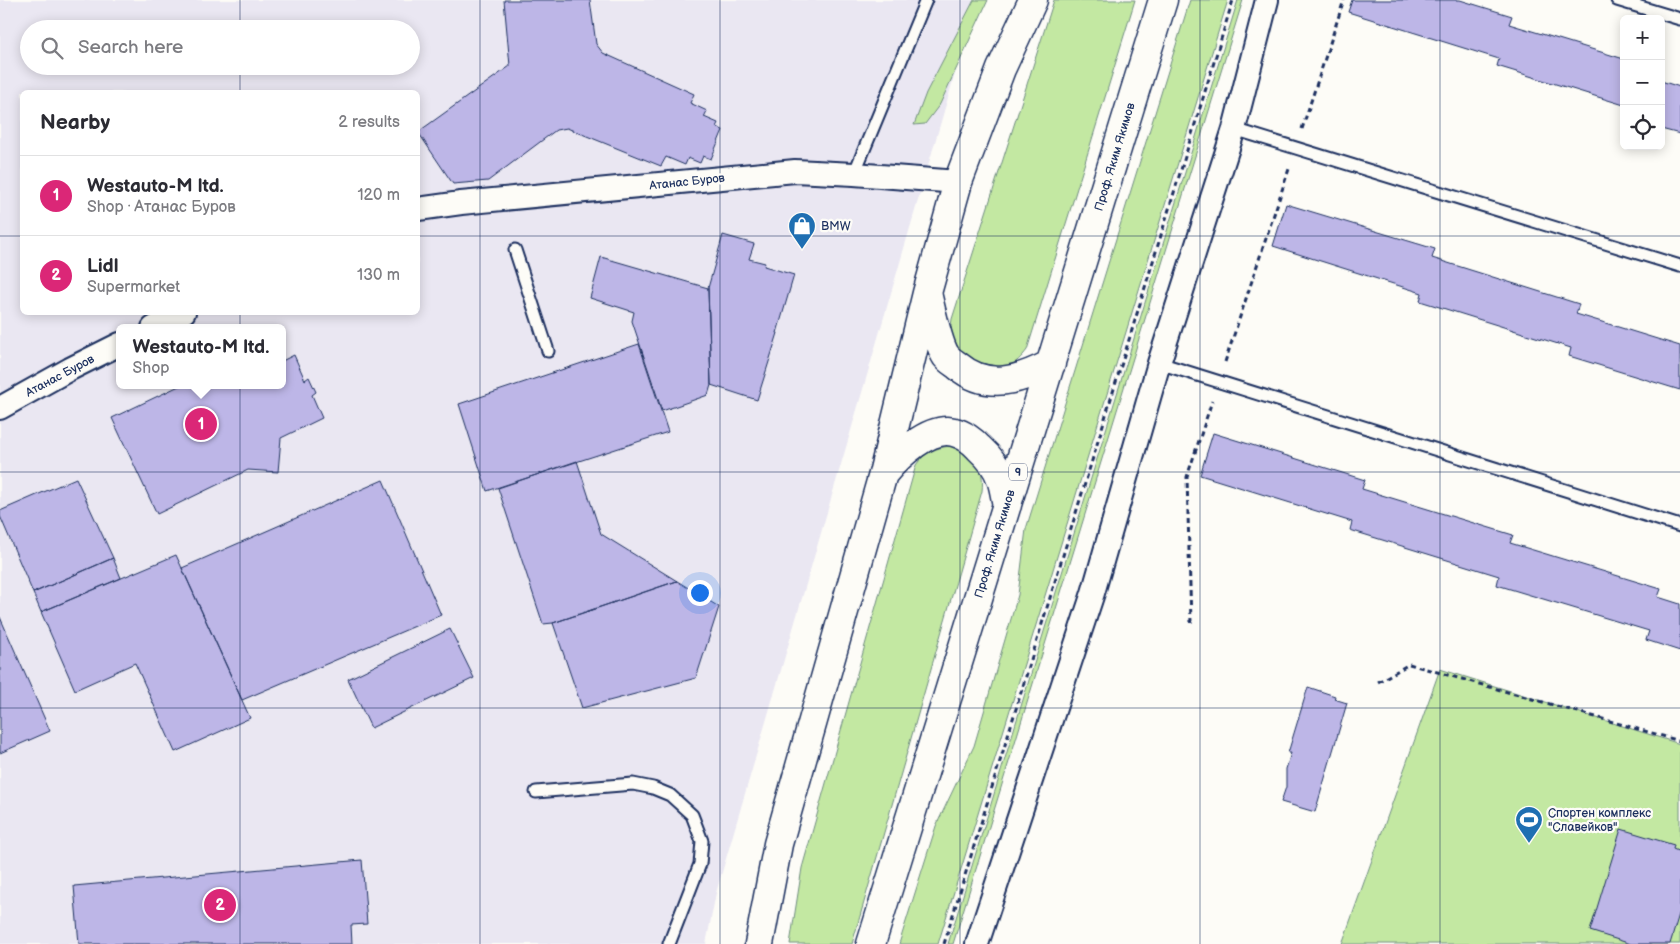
<!DOCTYPE html>
<meta charset="utf-8">
<style>
body{margin:0;font-family:"Balsamiq Sans",sans-serif;background:#f2f2f3;color:#2b2b33}
.controls{position:absolute;right:15px;top:15px;display:grid;overflow:hidden;border-radius:8px;box-shadow:0 2px 12px #0003}
.controls button{width:45px;height:45px;display:grid;place-items:center;padding:0;border:0;border-bottom:1px solid #e1e1e2;background:#fff;color:#2b2b33;font:25px sans-serif}
.you{position:absolute;left:699px;top:592px;width:18px;height:18px;margin:-12px;border:4px solid #fff;border-radius:50%;background:#1a73e8;box-shadow:0 0 0 8px #1a73e833}
.badge{display:grid;place-items:center;width:32px;height:32px;border-radius:50%;background:#db2777;color:#fff;font-size:16px;font-weight:700}
.pin{position:absolute;translate:-50% -50%;border:2px solid #fff;box-shadow:0 1px 5px #0006}
.popup{position:absolute;left:116px;top:324px;width:170px;height:65px;box-sizing:border-box;display:grid;place-content:center;border-radius:8px;background:#fff;filter:drop-shadow(0 1px 4px #0005);font-size:16px;white-space:nowrap;color:#7c7c81}
.popup b{font-size:19px;color:#2b2b33}
.popup::after{content:'';position:absolute;left:50%;top:100%;margin-left:-10px;border:10px solid transparent;border-top-color:#fff}
.list{margin:0;padding:0;list-style:none}
h2{display:flex;justify-content:space-between;align-items:center;height:65px;margin:0;padding:0 20px;font-size:21px}
h2 small{font-size:16px;font-weight:400;color:#7c7c81}
.list li{display:grid;grid-template-columns:32px 1fr auto;gap:15px;align-items:center;box-sizing:border-box;height:80px;padding:0 20px;border-top:1px solid #e1e1e2}
.list b{display:block;font-size:19px;white-space:nowrap}
.list p{margin:0;font-size:16px;white-space:nowrap;color:#7c7c81}
.list em{font-size:16px;font-style:normal;color:#7c7c81}
.icon{flex:none;width:28px;height:28px;fill:none;stroke:currentColor;stroke-width:2;stroke-linecap:round;stroke-linejoin:round}
.map{position:relative;flex:none;width:1680px;height:944px;overflow:hidden}
.search{position:absolute;background:#fff;box-shadow:0 2px 12px #0003;left:20px;top:20px;width:400px;height:55px;display:flex;align-items:center;gap:12px;box-sizing:border-box;padding:0 18px;border-radius:28px;color:#7c7c81;font-size:19px}
.panel{position:absolute;background:#fff;box-shadow:0 2px 12px #0003;left:20px;top:90px;width:400px;height:225px;border-radius:8px}
.map>svg:first-child{display:block}
</style>
<div class="map">
<svg width="1680" height="944" viewBox="0 0 1680 944">
<rect width="100%" height="100%" fill="#fdfcf7"/>
<filter id="ink" filterUnits="userSpaceOnUse"><feTurbulence type="fractalNoise" baseFrequency=".02" numOctaves="2"/><feDisplacementMap in="SourceGraphic" scale="10" xChannelSelector="R" yChannelSelector="G"/><feConvolveMatrix kernelMatrix="1 2 1 2 8 2 1 2 1" color-interpolation-filters="sRGB"/></filter>
<g filter="url(#ink)">
<path fill="#eae7f2" fill-rule="evenodd" d="M0 0H979L968 29 716 893 706 944H0ZM29 29H411V66H29ZM22 92H418V312H22ZM120 328H282V385H120Z"/>
<path fill="#c3e8a2" stroke="#6f8c80" d="M974 0H988L940 104 925 124 914 125 926 93Z
M1054 0H1135L1027 350C1015 366 1008 367 990 372L957 356 950 332 952 319Z
M1190 0H1228L938 944H899L936 826 974 746 1018 595 1026 529Z
M1238 0H1243L953 944H948Z
M950 446C974 451 985 467 982 491L852 944H790L802 868 916 465C925 452 935 448 950 446Z
M1440 669 1680 744V944H1342Z"/>
<path fill="#bdb6e7" stroke="#1b2f5e" d="M504 0H590L596 44 603 53 694 94 690 103 707 111 704 117 718 123 716 127 723 130 711 159 703 156 700 163 688 158 685 165 666 157 661 166 567 128 556 130 488 181 453 184 418 132 510 66Z
M1352 0H1460L1512 16 1509 24 1624 59V105L1497 66 1499 59 1348 12Z
M1661 81 1680 87V134L1661 129Z
M1286 204 1435 249 1432 258 1579 304 1576 314 1680 346V390L1569 356 1571 348 1420 301 1422 293 1273 246Z
M723 235 754 244 749 259 765 263 764 266 794 275 777 333H778L757 400 711 385 708 288Z
M601 257 708 288 711 385 708 395 662 411 632 321 634 312 590 298Z
M639 344 668 432 487 491 459 404Z
M294 355 305 380 309 377 316 392 312 395 322 418 281 438 278 472 248 470 157 514 112 418 181 385H282V361Z
M1213 433 1365 480 1362 489 1513 535 1510 543 1661 589 1658 597 1680 604V651L1646 640 1649 631 1497 585 1499 576 1350 530 1352 522 1200 475Z
M577 461 601 534 677 581 553 623 543 624 498 488Z
M76 478 113 558 33 593 0 516V511Z
M383 480 441 615 242 700 182 568Z
M176 555 250 718 175 752 135 663 75 690 41 612Z
M113 558 121 578 41 612 33 593Z
M677 581 719 607 696 678 582 708 553 623Z
M0 617 50 731 0 753Z
M450 629 474 678 371 728 348 679Z
M1308 687 1335 696 1334 699 1347 703 1315 812 1281 802 1286 787V769L1291 753H1288Z
M1621 829 1674 845 1673 849 1680 852V911L1670 944H1631L1590 931Z
M362 860 367 924 351 925 352 944H79L74 886Z"/>
<g fill="none" stroke-linecap="round" stroke-linejoin="round">
<defs>
<path id="lane" d="M1617 0 1680 19
M1234 129 1680 266
M854 174 926 0
M515 250 548 351
M1159 363 1680 526
M536 792 633 784 653 788 670 795 692 815 702 841 700 864 669 944"/>
<path id="street" d="M418 209 461 203 795 171 854 174 958 182
M153 328 184 312
M0 408 70 369 120 344
M977 944 1093 593 1159 363 1234 129 1267 0"/>
<path id="highway" d="M928 297C931 310 939 346 946 356 949 360 954 363 958 366 988 391 1020 380 1051 364
M884 473C897 457 930 425 954 432 963 434 973 441 979 448 989 457 997 466 1001 479 1004 487 1005 497 1007 505
M759 944 778 844 883 474 927 293 958 182 1001 69 1033 0
M871 944 1163 0"/>
</defs>
<use href="#lane" stroke="#1b2f5e" stroke-width="15"/>
<use href="#street" stroke="#1b2f5e" stroke-width="26"/>
<use href="#highway" stroke="#1b2f5e" stroke-width="31"/>
<path stroke="#1b2f5e" stroke-width="3" stroke-dasharray="5 4" stroke-linecap="butt" d="M1302 129 1344 0
M1225 362 1290 166
M1191 623 1187 477 1212 401
M1378 682 1409 664 1680 741
M944 944 1233 0"/>
<use href="#lane" stroke="#fdfcf7" stroke-width="11"/>
<use href="#street" stroke="#fdfcf7" stroke-width="22"/>
<use href="#highway" stroke="#fdfcf7" stroke-width="28"/>
</g>
</g>
<path fill="none" stroke="#1b2f5e" stroke-width="1" stroke-opacity="0.55" d="M240 0V29M480 0V944M720 0V944M960 0V944M1200 0V944M1440 0V944M240 66V92M0 236H22M418 236H1680M240 312V944M0 472H1680M0 708H1680"/>
<defs>
<symbol id="shop-pin" viewBox="-11 -11 22 30"><path d="M0 17L-7.5 6A9.5 9.5 0 1 1 7.5 6Z" fill="#1f6fb2" stroke="#fdfcf7"/><path d="M-5-2.5h2.3a2.7 3.5 0 0 1 5.4 0H5L5.5 6h-11ZM-1.5-2.5h3a1.5 2.3 0 0 0-3 0Z" fill="#fff"/></symbol>
<symbol id="stadium-pin" viewBox="-11 -11 22 30"><path d="M0 17L-7.5 6A9.5 9.5 0 1 1 7.5 6Z" fill="#1f6fb2" stroke="#fdfcf7"/><path d="M0-5a6.5 5 0 1 0 0 10a6.5 5 0 1 0 0-10ZM-3.5-1.8h7v3.6h-7Z" fill="#fff"/></symbol>
</defs>
<g fill-rule="evenodd">
<use href="#shop-pin" x="786" y="210" width="32" height="43"/>
<use href="#stadium-pin" x="1513" y="804" width="32" height="43"/>
</g>
<g text-anchor="middle" dominant-baseline="central" stroke-width="4.5" stroke-linejoin="round" paint-order="stroke">
<rect fill="#fdfcf7" stroke="#5f6c8c" stroke-width="1" x="1009" y="463.5" width="18" height="17" rx="4"/>
<g font-size="11" font-weight="bold" fill="#1b2f5e">
<text x="1018" y="472">9</text>
</g>
<g font-size="12" fill="#1b2f5e" stroke="#fdfcf7">
<text transform="translate(1115 157) rotate(-73)">Проф. Яким Якимов</text>
<text transform="translate(687 182) rotate(-6)">Атанас Буров</text>
<text transform="translate(60 376) rotate(-28)">Атанас Буров</text>
<text transform="translate(995 544) rotate(-73)">Проф. Яким Якимов</text>
</g>
<g font-size="12" fill="#1b2f5e" stroke="#fdfcf7" text-anchor="start">
<text x="821" y="226">BMW</text>
<text x="1548" y="813">Спортен комплекс<tspan x="1548" dy="14">"Славейков"</tspan></text>
</g>
</g>
</svg>
<div class="controls">
<button>+</button>
<button>−</button>
<button><svg class="icon" aria-label="locate" viewBox="0 0 24 24"><circle cx="12" cy="12" r="6"/><path d="M12 2v4M12 18v4M2 12h4M18 12h4"/></svg></button>
</div>
<div class="you"></div>
<div class="pin badge" style="left:201px;top:424px">1</div>
<div class="popup"><b>Westauto-M ltd.</b>Shop</div>
<div class="pin badge" style="left:220px;top:905px">2</div>
<div class="search"><svg class="icon" aria-label="search" viewBox="0 0 24 24"><circle cx="10" cy="10" r="6"/><path d="M15 15l6 6"/></svg>Search here</div>
<section class="panel">
<h2>Nearby<small>2 results</small></h2>
<ul class="list">
<li><span class="badge">1</span><div><b>Westauto-M ltd.</b><p>Shop · Атанас Буров</p></div><em>120 m</em></li>
<li><span class="badge">2</span><div><b>Lidl</b><p>Supermarket</p></div><em>130 m</em></li>
</ul>
</section>
</div>
